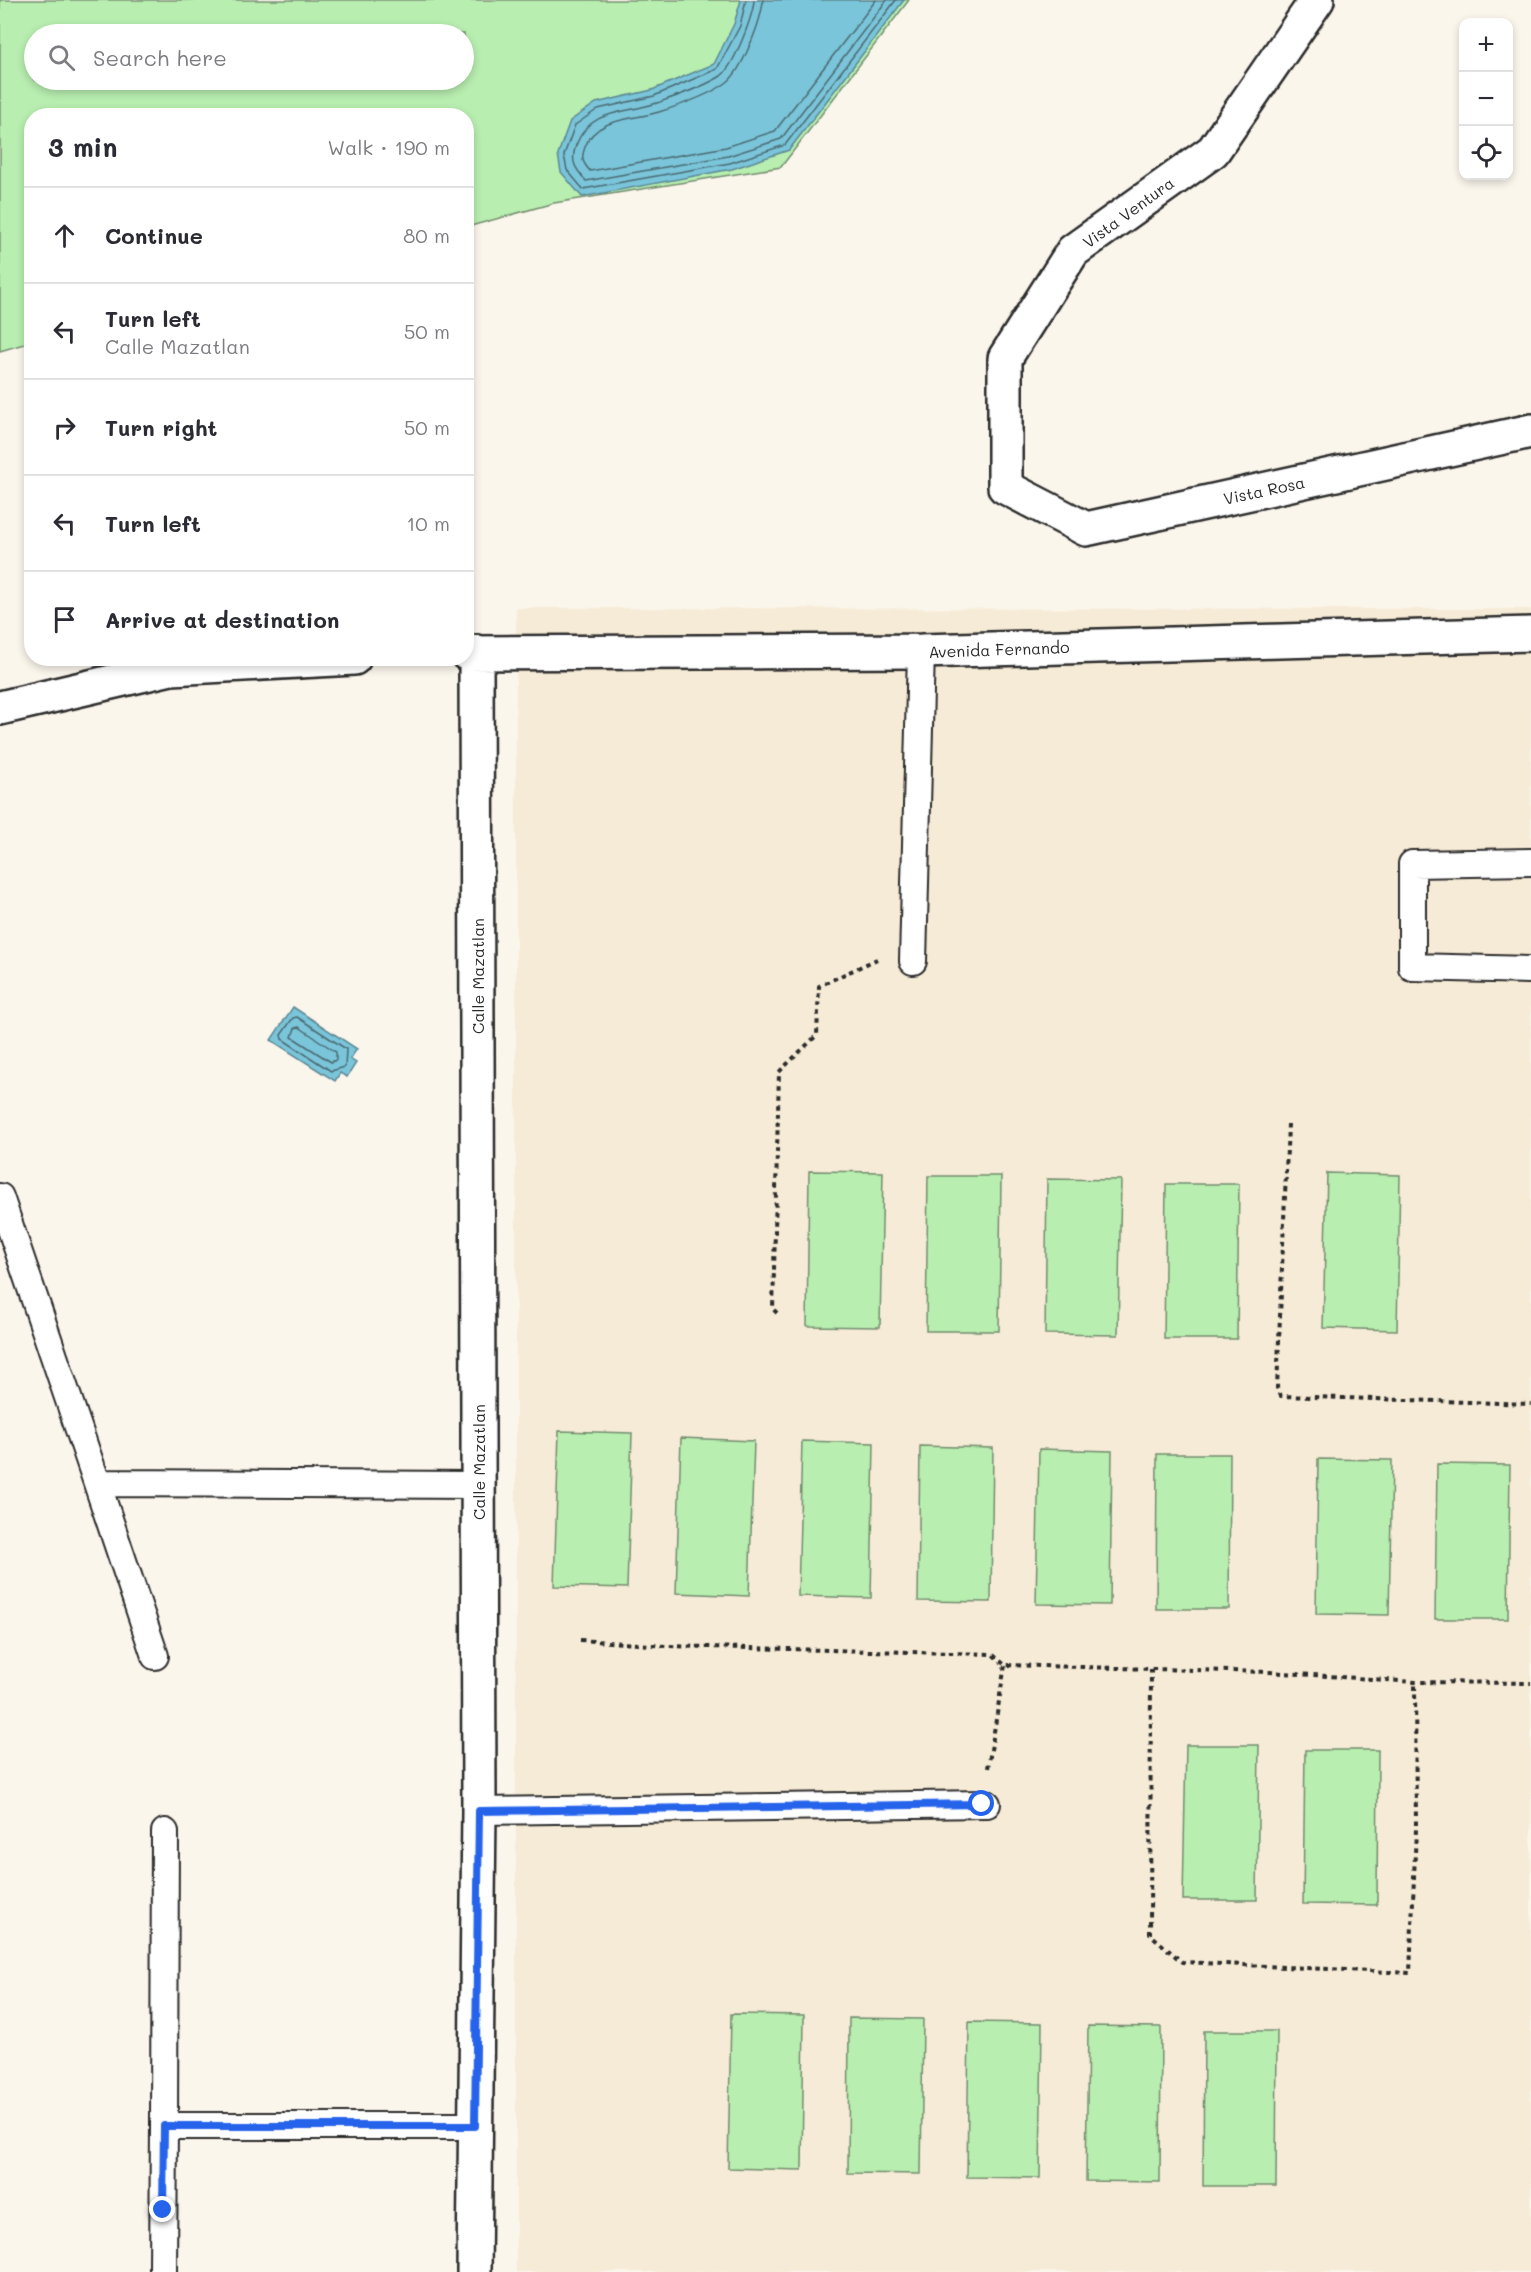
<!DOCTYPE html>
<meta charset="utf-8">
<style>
body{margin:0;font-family:Mali,sans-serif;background:#f7f7f7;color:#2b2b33}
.controls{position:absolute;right:18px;top:18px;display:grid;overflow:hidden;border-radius:12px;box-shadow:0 3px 9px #0003}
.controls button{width:54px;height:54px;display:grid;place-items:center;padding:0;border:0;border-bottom:2px solid #e1e1e2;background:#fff;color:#2b2b33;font:30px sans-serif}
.stop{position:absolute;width:18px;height:18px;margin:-14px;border:4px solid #2563eb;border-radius:50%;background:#fff}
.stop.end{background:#2563eb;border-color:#fff;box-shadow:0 2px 6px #0008}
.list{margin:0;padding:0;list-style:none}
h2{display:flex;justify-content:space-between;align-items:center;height:78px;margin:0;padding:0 24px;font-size:26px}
h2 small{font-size:20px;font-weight:400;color:#7c7c81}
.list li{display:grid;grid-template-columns:39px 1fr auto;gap:18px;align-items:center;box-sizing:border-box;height:96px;padding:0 24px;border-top:2px solid #e1e1e2}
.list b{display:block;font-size:22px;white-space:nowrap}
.list p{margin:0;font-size:20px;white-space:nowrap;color:#7c7c81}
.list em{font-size:20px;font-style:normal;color:#7c7c81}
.icon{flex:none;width:33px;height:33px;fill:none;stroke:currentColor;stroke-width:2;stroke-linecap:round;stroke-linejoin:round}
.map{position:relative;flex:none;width:1531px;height:2272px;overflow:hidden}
.search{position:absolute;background:#fff;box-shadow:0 3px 9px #0003;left:24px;top:24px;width:450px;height:66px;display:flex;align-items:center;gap:15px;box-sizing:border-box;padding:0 21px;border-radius:33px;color:#7c7c81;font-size:22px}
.panel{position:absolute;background:#fff;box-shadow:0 3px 9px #0003;left:24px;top:108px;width:450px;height:558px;border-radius:24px}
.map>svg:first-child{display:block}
</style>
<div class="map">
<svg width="1531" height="2272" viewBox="0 0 1531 2272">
<rect width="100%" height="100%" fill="#fbf6ec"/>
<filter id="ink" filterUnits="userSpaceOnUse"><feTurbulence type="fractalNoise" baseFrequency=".0167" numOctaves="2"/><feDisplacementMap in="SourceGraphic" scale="12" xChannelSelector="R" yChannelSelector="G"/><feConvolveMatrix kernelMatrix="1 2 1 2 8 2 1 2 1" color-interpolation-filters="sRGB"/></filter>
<g filter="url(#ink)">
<path fill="#f6ebd6" d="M516 608 1531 609V2272H516Z"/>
<path fill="#b8eeb0" stroke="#728c6e" stroke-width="1.5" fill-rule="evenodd" d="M0 0H909L781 167 554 203 467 227 466 116H32L31 342 0 351ZM34 34H464V80H34Z
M809 1171 883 1172 880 1327 807 1326Z
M1327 1173 1400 1175 1397 1330 1323 1328Z
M928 1176H1001L999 1331H926Z
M1047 1179 1121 1180 1118 1335 1045 1334Z
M1166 1184H1239L1237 1339H1164Z
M559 1431 632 1433 627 1588 554 1586Z
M681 1438 754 1441 749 1596 676 1593Z
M802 1441 874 1443 871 1598 798 1596Z
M920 1446 993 1448 991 1602 918 1601Z
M1039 1449 1112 1451 1110 1605 1036 1604Z
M1157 1454H1230L1229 1609H1156Z
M1318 1459 1392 1460 1389 1615 1316 1614Z
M1437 1464 1510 1465 1508 1619H1435Z
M1186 1745H1259L1257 1900H1183Z
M1305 1750H1378L1377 1905 1303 1904Z
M731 2014 804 2015 802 2170 728 2168Z
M849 2018 923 2019 921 2174 848 2173Z
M969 2022 1042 2023 1040 2178 967 2177Z
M1088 2026 1161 2027 1160 2182 1086 2181Z
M1204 2031H1277L1276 2186H1203Z"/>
<path fill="#7ac5da" stroke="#5a8794" stroke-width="1.5" d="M741 0H904L789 150 732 169 582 197 561 172 558 154 570 121 596 103 652 90 714 64 734 24Z
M293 1007 357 1049 350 1059 356 1063 347 1077 340 1073 335 1081 271 1040Z"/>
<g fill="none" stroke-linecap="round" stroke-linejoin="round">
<path stroke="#4b6971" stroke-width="1.5" d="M746 0 740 26 717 69 654 96 598 109 575 125 564 155 567 170 583 189 730 163 785 145 896 0
M754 0C753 16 734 66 721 76 704 87 677 96 657 103 625 114 590 108 576 145 570 162 575 168 586 181L728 156 781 139 887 0
M763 0C762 19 742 72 726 83 711 94 678 106 659 112 633 120 596 117 585 147 581 158 582 162 590 171L726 147 775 131 876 0
M297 1017 346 1049 345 1067 331 1071 282 1039 281 1035 293 1018Z
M299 1027 336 1052V1060L331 1062 292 1037 295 1028Z"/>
<defs>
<path id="service" d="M1531 862 1412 864V967L1531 970
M913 961 921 651
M0 1197 97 1483 478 1485
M97 1483 155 1656
M479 1811 987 1804
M165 1832 164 2126H475
M163 2272 164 2126"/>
<path id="minor" d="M1317 0 1213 151 1073 251 1005 358V487L1086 529 1531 431
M466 653 921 651 1531 634
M0 708 171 668 354 658
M474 2272 479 1811 476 652"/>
</defs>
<use href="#service" stroke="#2b2b2b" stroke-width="30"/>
<use href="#minor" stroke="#2b2b2b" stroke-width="38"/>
<path stroke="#2b2b2b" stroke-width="4" stroke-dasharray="4.5 4.5" stroke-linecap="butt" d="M1288 1124 1277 1388 1281 1396 1531 1404
M777 1313 773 1309 779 1072 817 1035 819 986 877 959
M580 1640 666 1646 992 1654 1005 1665 1269 1672 1415 1682 1531 1683
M1151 1669 1150 1934 1182 1962 1410 1973 1416 1829 1415 1682
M988 1768 1005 1665"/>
<use href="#service" stroke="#fff" stroke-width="26"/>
<use href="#minor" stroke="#fff" stroke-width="33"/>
</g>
</g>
<g fill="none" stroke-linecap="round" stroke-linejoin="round" filter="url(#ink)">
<path stroke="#2563eb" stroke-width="8" d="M163 2210 164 2126H475L479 1811 982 1804"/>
</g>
<g text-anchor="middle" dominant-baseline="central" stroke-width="4.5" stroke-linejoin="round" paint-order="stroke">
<g font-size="16" fill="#2b2b2b" stroke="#fff">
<text transform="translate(1128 212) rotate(-36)">Vista Ventura</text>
<text transform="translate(1264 490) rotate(-12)">Vista Rosa</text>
<text transform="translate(999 649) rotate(-2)">Avenida Fernando</text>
<text transform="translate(477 976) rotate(-90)">Calle Mazatlan</text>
<text transform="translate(478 1462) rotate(-90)">Calle Mazatlan</text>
</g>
</g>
</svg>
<div class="controls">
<button>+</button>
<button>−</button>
<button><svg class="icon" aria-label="locate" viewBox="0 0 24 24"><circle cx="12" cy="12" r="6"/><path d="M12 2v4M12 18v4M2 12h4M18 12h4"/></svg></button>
</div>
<div class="stop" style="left:982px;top:1804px"></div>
<div class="stop end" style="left:163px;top:2210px"></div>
<div class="search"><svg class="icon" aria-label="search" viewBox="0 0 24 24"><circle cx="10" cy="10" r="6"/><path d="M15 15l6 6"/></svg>Search here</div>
<section class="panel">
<h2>3 min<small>Walk · 190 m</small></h2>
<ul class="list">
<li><svg class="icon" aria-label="ahead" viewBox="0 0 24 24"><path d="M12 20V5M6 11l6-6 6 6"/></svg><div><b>Continue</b></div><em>80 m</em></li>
<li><svg class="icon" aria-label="left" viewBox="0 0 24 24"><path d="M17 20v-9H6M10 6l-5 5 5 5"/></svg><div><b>Turn left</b><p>Calle Mazatlan</p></div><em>50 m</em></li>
<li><svg class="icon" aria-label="right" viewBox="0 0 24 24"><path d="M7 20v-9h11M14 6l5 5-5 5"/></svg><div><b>Turn right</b></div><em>50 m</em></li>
<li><svg class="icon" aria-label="left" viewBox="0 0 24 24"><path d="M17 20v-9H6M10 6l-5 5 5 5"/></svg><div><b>Turn left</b></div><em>10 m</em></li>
<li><svg class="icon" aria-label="arrive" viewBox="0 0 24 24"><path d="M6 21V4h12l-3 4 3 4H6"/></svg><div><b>Arrive at destination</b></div></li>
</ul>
</section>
</div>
